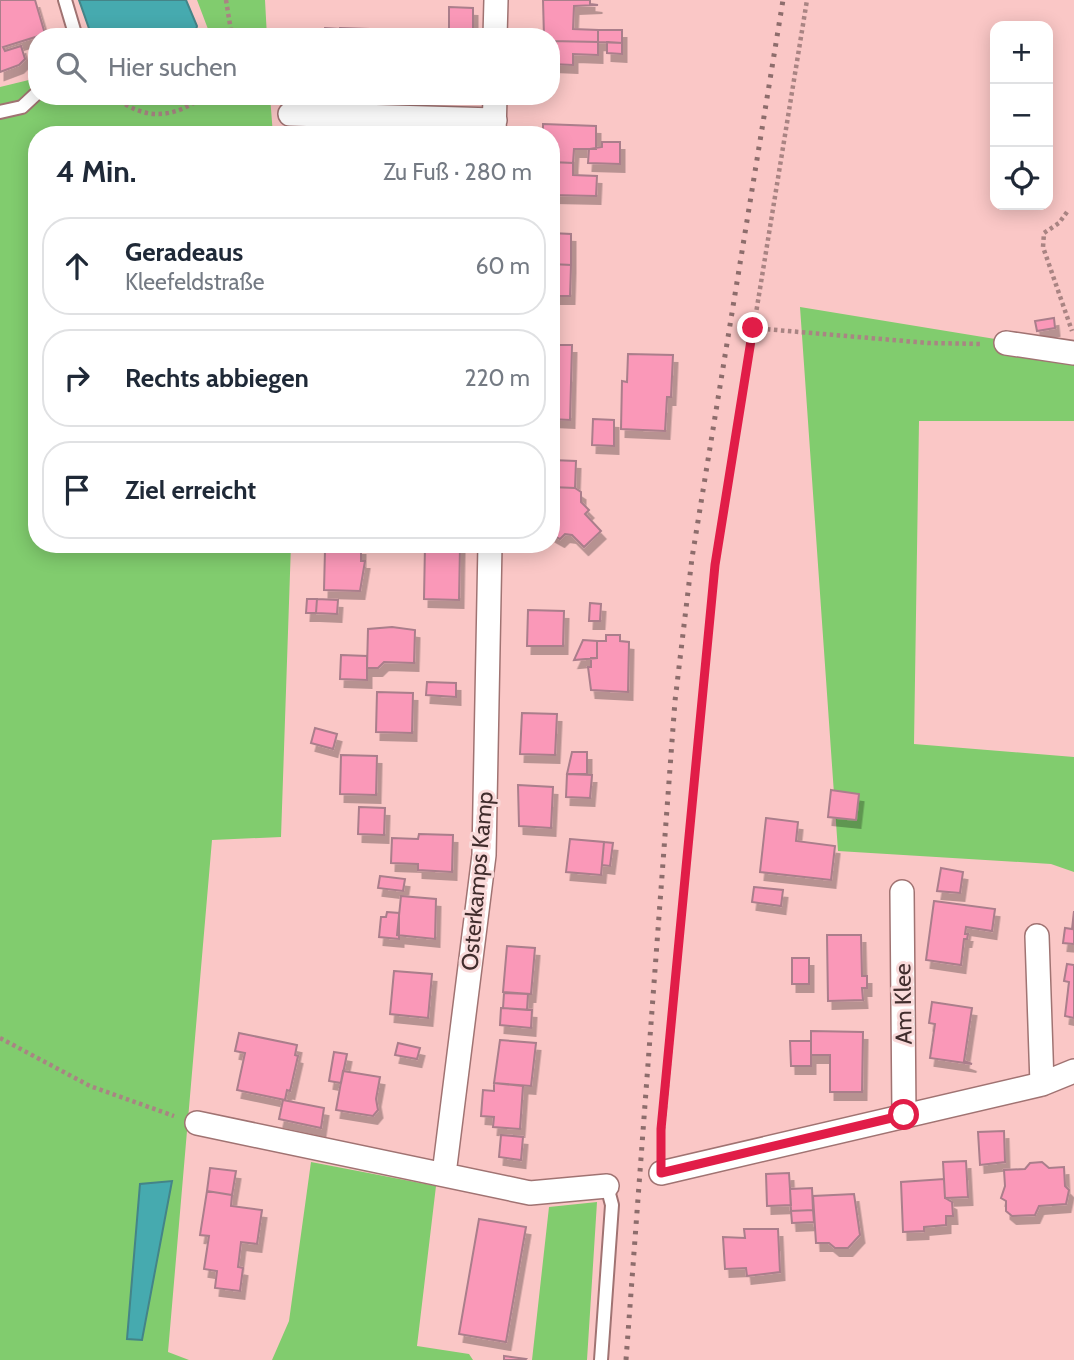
<!DOCTYPE html>
<html lang="de">
<meta charset="utf-8">
<style>
body{margin:0;font-family:Cabin,sans-serif;background:#f6f6f7;color:#1f2937}
.controls{position:absolute;right:21px;top:21px;display:grid;overflow:hidden;border-radius:14px;box-shadow:0 4px 18px #0003}
.controls button{width:63px;height:63px;display:grid;place-items:center;padding:0;border:0;border-bottom:2px solid #e0e1e3;background:#fff;color:#1f2937;font:35px sans-serif}
.stop{position:absolute;width:21px;height:21px;margin:-16px;border:5px solid #e11d48;border-radius:50%;background:#fff}
.stop.end{background:#e11d48;border-color:#fff;box-shadow:0 2px 7px #0008}
.list{margin:0;padding:0;list-style:none}
h2{display:flex;justify-content:space-between;align-items:center;height:91px;margin:0;padding:0 28px;font-size:30px}
h2 small{font-size:23px;font-weight:400;color:#747a83}
.list li{display:grid;grid-template-columns:46px 1fr auto;gap:21px;align-items:center;box-sizing:border-box;height:98px;margin:0 14px 14px;padding:0 14px;border:2px solid #e0e1e3;border-radius:28px}
.list b{display:block;font-size:26px;white-space:nowrap}
.list p{margin:0;font-size:23px;white-space:nowrap;color:#747a83}
.list em{font-size:23px;font-style:normal;color:#747a83}
.icon{flex:none;width:38px;height:38px;fill:none;stroke:currentColor;stroke-width:2;stroke-linecap:round;stroke-linejoin:round}
.map{position:relative;flex:none;width:1074px;height:1360px;overflow:hidden}
.search{position:absolute;background:#fff;box-shadow:0 4px 18px #0003;left:28px;top:28px;width:532px;height:77px;display:flex;align-items:center;gap:18px;box-sizing:border-box;padding:0 24px;border-radius:28px;color:#747a83;font-size:26px}
.panel{position:absolute;background:#fff;box-shadow:0 4px 18px #0003;left:28px;top:126px;width:532px;height:427px;border-radius:28px}
.map>svg:first-child{display:block}
</style>
<div class="map">
<svg width="1074" height="1360" viewBox="0 0 1074 1360">
<defs>
<filter id="shadow"><feDropShadow dx="4.5" dy="8" stdDeviation="0" flood-color="#0004"/></filter>
</defs>
<rect width="100%" height="100%" fill="#fac7c6"/>
<path fill="#81cc6e" fill-rule="evenodd" d="M197 0H265L267 37H211Z
M37 78V96H140L152 103 164 96H270L273 135H37V544H291L281 837 212 840 168 1352 189 1360H0V87ZM171 1181 142 1340 128 1339 140 1184Z
M800 307 1074 352V421H919L914 744 1074 757V872L1051 864 838 851Z
M311 1162 436 1186 417 1346 469 1354 473 1360H272L289 1321Z
M597 1202 587 1360H532L549 1207Z"/>
<path fill="#46aaaf" stroke="#448488" stroke-width="2" d="M79 0H186L197 26 194 37H92Z
M172 1181 142 1340 127 1339 140 1184Z"/>
<path fill="#fa98b8" stroke="#aa7e8b" stroke-width="2" filter="url(#shadow)" d="M0 0H35L45 34 3 47 5 51 21 46 25 59 19 65 0 72Z
M543 0H590V4L598 5 574 6 573 29 598 30V42L551 41V37H544Z
M449 7 473 8V29H449Z
M325 28 340 29V37H324Z
M340 28 369 29V37H340Z
M598 30H622V43L598 42Z
M551 41 598 42V55L573 54V65L551 64Z
M607 42 622 43V54L607 53Z
M543 124 596 126V149H574L573 163 551 162V135H543Z
M305 131 348 132V135H305Z
M602 142H620V164L588 163 589 149 602 147Z
M551 162 573 163V175L597 176 596 196 551 195Z
M551 233 571 234V265L551 264Z
M551 264 571 265 570 296H551Z
M1054 318 1055 328 1037 331 1035 321Z
M551 345H572L570 420 551 419Z
M628 354 673 355 671 397H667L665 431 621 429 622 381 627 382Z
M593 419 614 420V446L592 445Z
M551 460 576 461 575 488 551 487Z
M551 487 575 488 581 492V502L589 510 585 514 601 531 584 547 572 535 565 534 560 539 551 534Z
M425 545 460 546 459 600 424 599Z
M341 547H361V561H365L360 591 324 590 325 550H340Z
M307 599H317L316 613H306Z
M317 599 338 600 337 614 316 613Z
M590 603 601 604 600 621H589Z
M528 610 564 611 563 646H527Z
M392 627 415 630 414 663 384 662 378 668H367L368 629Z
M606 635H620V641L629 642 628 692 591 690 588 667H591V658H597V641H606Z
M583 640 597 641V658L574 660Z
M341 655 367 656V680L340 679Z
M427 682 456 683V697L426 695Z
M377 692 413 693 412 733 376 732Z
M522 713 557 714 555 755 520 754Z
M315 728 337 734 333 749 311 743Z
M572 752H587V774H567Z
M341 755 377 756 376 795 340 794Z
M567 774 592 775 590 798 566 797Z
M518 785 553 787 551 828 519 826Z
M831 790 859 794 856 820 828 817Z
M359 807 385 808 384 835 358 834Z
M766 818 798 822 796 841 835 846 831 880 760 872Z
M419 834 453 835 452 872 418 870V864L391 863 392 838 418 839Z
M570 839 604 842 601 875 566 872Z
M604 842 613 843 610 866 602 865Z
M941 868 963 872 960 893 937 891Z
M380 876 405 879 403 891 378 888Z
M754 887 783 890 781 906 752 902Z
M401 896 436 899 435 939 397 935Z
M934 901 995 909 992 931 966 927 965 934H968L967 939H964L961 965 926 960Z
M1074 911V944L1063 943 1065 928 1072 929Z
M387 912 399 913V939L379 937 381 917H386Z
M827 935H861L862 976H867V988H862L863 1000 828 1001Z
M507 946 535 948 531 994 503 992Z
M792 958H809V984H792Z
M1067 964 1074 965V1018L1065 1016 1069 982 1064 981Z
M394 971 432 974 428 1018 390 1014Z
M504 993 528 994 527 1010 503 1008Z
M932 1002 972 1008 964 1061 972 1064 930 1058 935 1024 929 1023Z
M501 1008 532 1010 531 1028 500 1025Z
M811 1031 863 1032 862 1092H830V1055H811Z
M239 1033 297 1045 295 1055 298 1056 290 1091 287 1090 285 1100 237 1090 245 1053 235 1051Z
M500 1040 536 1043 531 1086 494 1083Z
M790 1041H811V1066H791Z
M398 1043 420 1048 417 1059 395 1055Z
M334 1052 347 1054 341 1083 329 1081Z
M343 1071 380 1077 376 1099 378 1110 373 1116 336 1110Z
M494 1083 523 1086 520 1129 493 1127 494 1117 481 1116 483 1090 494 1091Z
M283 1100 324 1108 321 1128 279 1119Z
M1004 1131 1005 1162 980 1165 978 1132Z
M501 1135 523 1137 521 1160 499 1157Z
M966 1161 968 1197 945 1198 943 1162Z
M1042 1162 1049 1168 1064 1167 1065 1186 1069 1190 1066 1204 1039 1206 1035 1215 1012 1216 1006 1211V1201L1001 1198 1005 1186 1004 1170 1025 1169 1030 1163Z
M210 1168 236 1171 232 1195 207 1191Z
M789 1173 791 1205 767 1206 766 1174Z
M944 1179 945 1198 952 1202 953 1216H946V1225L924 1227V1231L903 1232 901 1182Z
M812 1188 813 1210 791 1211 790 1189Z
M207 1191 232 1195 231 1206 262 1210 257 1244 241 1242 238 1267 243 1268 240 1291 215 1288 217 1271 204 1269 209 1236 200 1235Z
M854 1194 860 1235 848 1248H835L829 1243H816L813 1196Z
M813 1210 814 1222 792 1223 791 1211Z
M479 1219 526 1227 506 1342 459 1334Z
M744 1229H778L780 1272 747 1276 746 1268 725 1269 723 1237 745 1238Z
M504 1356 526 1359 525 1360H504Z"/>
<g fill="none" stroke-linecap="round" stroke-linejoin="round">
<defs>
<path id="lane" d="M65 0 76 37
M0 112 22 107 37 93
M601 1360 612 1205 607 1186"/>
<path id="street" d="M495 37 496 0
M290 114 495 120
M494 135 495 96
M1006 343 1074 353
M902 892 904 1115
M1037 936 1042 1084
M197 1123 530 1193 607 1186
M661 1173 1042 1084 1074 1071
M444 1174 484 855 490 544"/>
</defs>
<use href="#lane" stroke="#a07372" stroke-width="16"/>
<use href="#street" stroke="#a07372" stroke-width="26"/>
<path stroke="#a98483" stroke-width="4.5" stroke-dasharray="3.5 3.5" stroke-linecap="butt" d="M226 0 232 37
M114 96C144 121 173 119 204 96
M263 96 272 102
M1067 212 1059 223 1044 233 1043 247 1072 331
M753 328 928 343 983 344
M0 1038 90 1086 174 1116
M661 1151 715 565 807 0"/>
<use href="#lane" stroke="#fff" stroke-width="12"/>
<use href="#street" stroke="#fff" stroke-width="23"/>
<path stroke="#8d6d6c" stroke-width="5" stroke-dasharray="3.5 7" stroke-linecap="butt" d="M626 1360 675 701 692 558 783 0"/>
</g>
<g fill="none" stroke-linecap="round" stroke-linejoin="round">
<path stroke="#e11d48" stroke-width="9" d="M753 328 715 565 661 1129V1173L904 1115"/>
</g>
<g text-anchor="middle" dominant-baseline="central" stroke-width="6" stroke-linejoin="round" paint-order="stroke">
<g font-size="23" fill="#412d2d" stroke="#f9dada">
<text transform="translate(477 881) rotate(-85)">Osterkamps Kamp</text>
<text transform="translate(903 1004) rotate(-91)">Am Klee</text>
</g>
</g>
</svg>
<div class="controls">
<button>+</button>
<button>−</button>
<button><svg class="icon" aria-label="locate" viewBox="0 0 24 24"><circle cx="12" cy="12" r="6"/><path d="M12 2v4M12 18v4M2 12h4M18 12h4"/></svg></button>
</div>
<div class="stop" style="left:904px;top:1115px"></div>
<div class="stop end" style="left:753px;top:328px"></div>
<div class="search"><svg class="icon" aria-label="search" viewBox="0 0 24 24"><circle cx="10" cy="10" r="6"/><path d="M15 15l6 6"/></svg>Hier suchen</div>
<section class="panel">
<h2>4 Min.<small>Zu Fuß · 280 m</small></h2>
<ul class="list">
<li><svg class="icon" aria-label="ahead" viewBox="0 0 24 24"><path d="M12 20V5M6 11l6-6 6 6"/></svg><div><b>Geradeaus</b><p>Kleefeldstraße</p></div><em>60 m</em></li>
<li><svg class="icon" aria-label="right" viewBox="0 0 24 24"><path d="M7 20v-9h11M14 6l5 5-5 5"/></svg><div><b>Rechts abbiegen</b></div><em>220 m</em></li>
<li><svg class="icon" aria-label="arrive" viewBox="0 0 24 24"><path d="M6 21V4h12l-3 4 3 4H6"/></svg><div><b>Ziel erreicht</b></div></li>
</ul>
</section>
</div>
